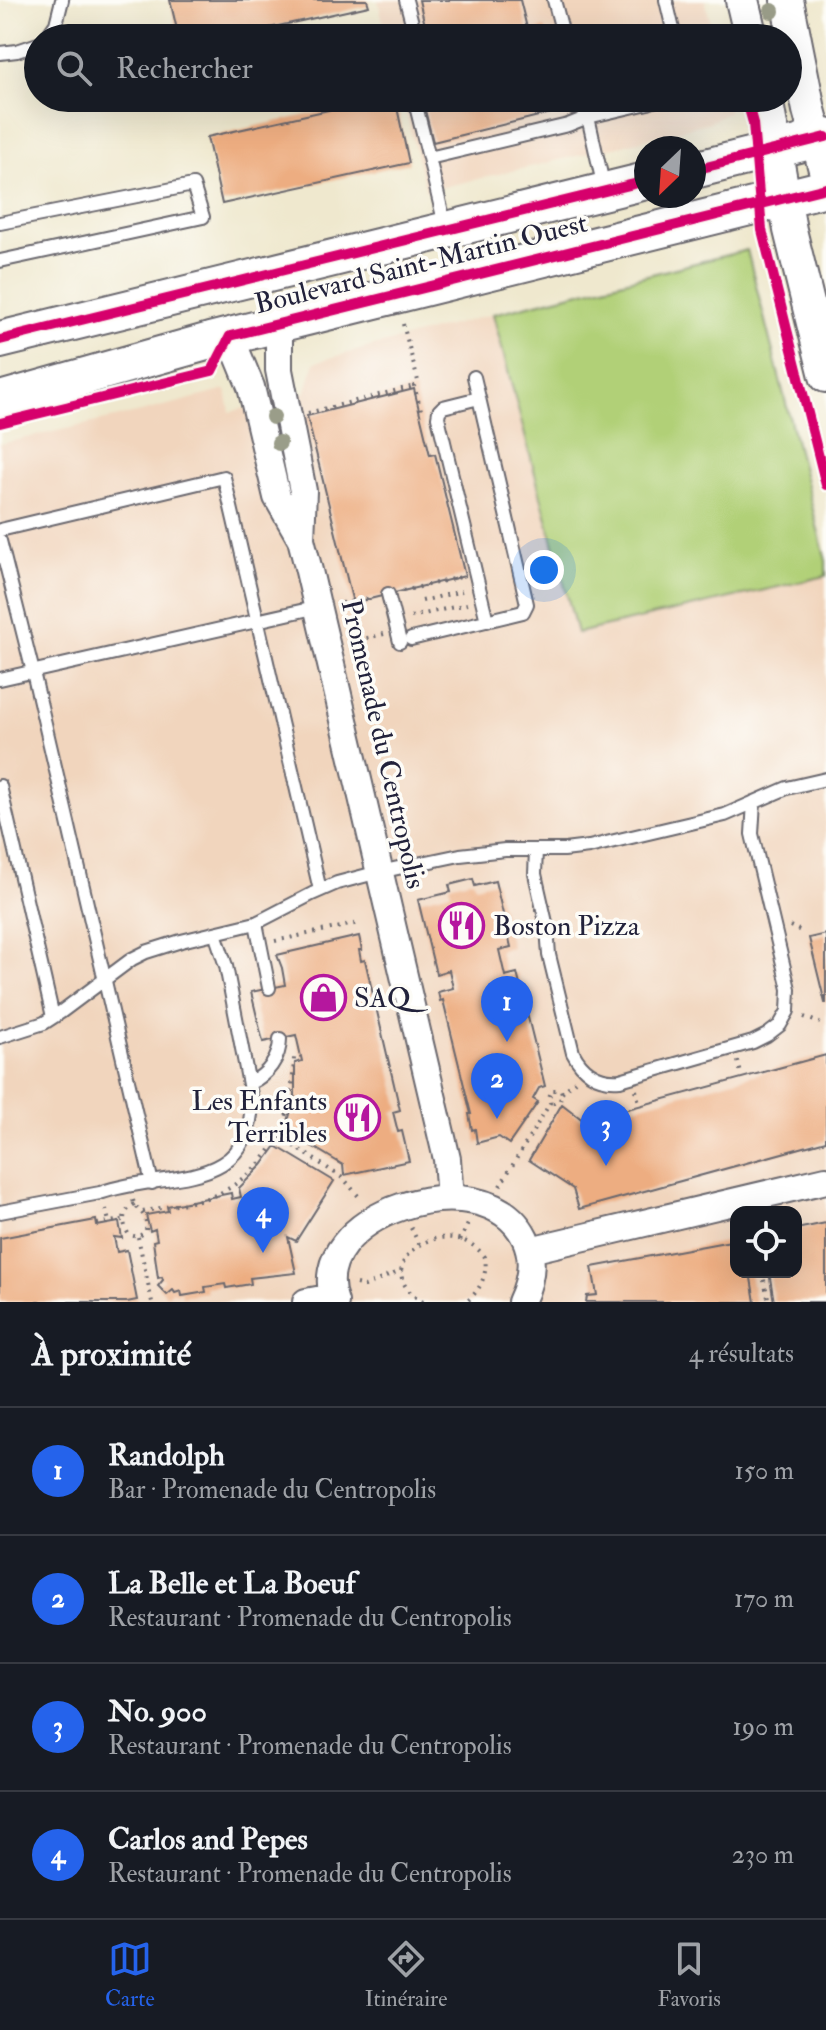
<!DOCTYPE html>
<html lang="fr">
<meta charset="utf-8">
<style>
body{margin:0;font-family:"IM FELL Double Pica",serif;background:#242831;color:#f1f3f6}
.controls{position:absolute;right:24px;bottom:24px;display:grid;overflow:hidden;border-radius:16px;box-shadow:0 8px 32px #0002}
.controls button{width:72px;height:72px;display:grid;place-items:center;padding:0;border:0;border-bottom:2px solid #363941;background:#171b24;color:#f1f3f6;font:40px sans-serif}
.compass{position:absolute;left:634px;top:136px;width:72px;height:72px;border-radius:50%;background:#171b24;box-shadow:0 8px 32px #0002;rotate:205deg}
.you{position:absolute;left:544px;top:570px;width:28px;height:28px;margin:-20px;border:6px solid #fff;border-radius:50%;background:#1a73e8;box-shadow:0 0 0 12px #1a73e833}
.badge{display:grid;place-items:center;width:52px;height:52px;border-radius:50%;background:#2563eb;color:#fff;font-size:26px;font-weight:700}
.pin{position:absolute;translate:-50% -66px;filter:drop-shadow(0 2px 4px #0008)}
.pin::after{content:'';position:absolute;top:42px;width:28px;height:24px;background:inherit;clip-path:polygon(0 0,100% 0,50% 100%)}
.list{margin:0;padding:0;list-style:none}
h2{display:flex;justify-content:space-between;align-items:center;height:104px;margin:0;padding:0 32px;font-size:34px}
h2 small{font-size:26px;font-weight:400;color:#9ea1a6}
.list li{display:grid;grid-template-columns:52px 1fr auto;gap:24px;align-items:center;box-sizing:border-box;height:128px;padding:0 32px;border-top:2px solid #363941}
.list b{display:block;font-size:30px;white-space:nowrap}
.list p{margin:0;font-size:26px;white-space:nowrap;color:#9ea1a6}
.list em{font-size:26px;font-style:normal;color:#9ea1a6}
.icon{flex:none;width:44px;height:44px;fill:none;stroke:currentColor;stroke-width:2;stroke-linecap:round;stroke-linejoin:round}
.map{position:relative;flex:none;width:826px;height:1302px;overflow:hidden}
.search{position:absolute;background:#171b24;box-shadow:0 8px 32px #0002;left:24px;right:24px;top:24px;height:88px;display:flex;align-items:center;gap:20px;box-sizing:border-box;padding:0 28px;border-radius:44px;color:#9ea1a6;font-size:30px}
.sheet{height:616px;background:#171b24}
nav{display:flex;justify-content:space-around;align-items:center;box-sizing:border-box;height:112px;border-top:2px solid #363941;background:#171b24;font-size:22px;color:#9ea1a6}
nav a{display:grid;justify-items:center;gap:4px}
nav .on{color:#2563eb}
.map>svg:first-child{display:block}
</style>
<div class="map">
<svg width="826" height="1302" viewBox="0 0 826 1302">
<rect width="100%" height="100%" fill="#fdfcf7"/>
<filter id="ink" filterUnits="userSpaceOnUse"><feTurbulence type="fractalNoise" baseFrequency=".0125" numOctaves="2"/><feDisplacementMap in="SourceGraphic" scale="16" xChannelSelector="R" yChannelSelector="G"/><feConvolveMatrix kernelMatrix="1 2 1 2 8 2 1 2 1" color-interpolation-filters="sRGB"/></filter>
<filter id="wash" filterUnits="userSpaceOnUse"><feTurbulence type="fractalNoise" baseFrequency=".006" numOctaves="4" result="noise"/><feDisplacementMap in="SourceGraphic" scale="32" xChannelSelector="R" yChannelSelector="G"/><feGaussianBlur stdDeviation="1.8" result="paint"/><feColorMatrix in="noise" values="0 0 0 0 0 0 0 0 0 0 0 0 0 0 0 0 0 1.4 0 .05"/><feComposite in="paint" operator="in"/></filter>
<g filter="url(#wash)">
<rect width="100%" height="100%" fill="#efe8ce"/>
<path fill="#f1d5bd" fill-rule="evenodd" d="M378 0H705L714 38H387Z
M402 98H726L728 112 710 122 623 145 426 191Z
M493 314 577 632 826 576V1302H0V444L141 412 226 390 230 412 305 393 315 362ZM736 1212H796V1272H736Z"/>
<path fill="#b1d077" stroke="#6a7959" stroke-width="2" d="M747 250 826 561V576L577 633 493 314Z"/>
<g id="blocks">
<path fill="#edad81" d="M170 0H367L369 6 224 38H179Z
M419 0H520L528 32 545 28 548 38H428Z
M383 98H395L409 163 222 204 207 137Z
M422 98H564L567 109 433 142Z
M414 389 430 455 435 454 465 576 353 603 307 416Z
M473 879 475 886 495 881 511 947 499 950 505 976 517 973 545 1086 539 1088 533 1099 538 1102 509 1144 499 1137 477 1143 475 1129 472 1130 469 1114H471L443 1000 440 1001 438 992 453 988 449 970 436 974 418 900 451 892 449 885Z
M826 934V1003H825L809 938Z
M359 936 362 950H359L361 961 365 960 400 1110 393 1112 398 1132 402 1131 409 1161 344 1175 343 1165 302 1140 305 1137 287 1125 295 1096V1063L302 1061 296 1035 263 1042 251 992 285 985 282 968 277 955Z
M826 1055V1141L579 1209 573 1189 529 1160 562 1104 584 1121Z
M276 1146 334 1181 296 1241 288 1237 296 1273 250 1278 251 1284 226 1288 225 1284 205 1287 206 1292 182 1296 181 1291 175 1293 173 1290 167 1295 158 1286 163 1280 162 1277 158 1278 153 1241 157 1240 155 1229 150 1231 146 1215 168 1211 167 1206 231 1193 232 1199 241 1197 239 1188 262 1165Z
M96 1220 97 1226 119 1222 122 1238 114 1237 117 1252 127 1250 137 1300 127 1302H0V1238Z
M826 1223V1302H774L769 1272H796V1229Z
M736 1240V1272H750L755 1302H586L587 1296 597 1295 592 1267Z"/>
</g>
</g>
<g filter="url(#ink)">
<use href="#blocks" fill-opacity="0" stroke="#6a676e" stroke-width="2"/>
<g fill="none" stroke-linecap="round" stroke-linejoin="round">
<defs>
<path id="service" d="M406 0 416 38
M554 0 564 38
M666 0 675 38
M46 38 56 24 62 0
M0 53 17 51 38 44
M414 98 429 158 568 125 588 117 581 106 579 98
M429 158 445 225
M604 188 588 117 648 103 661 98
M0 223 193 185 203 217 0 261
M474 377 479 398
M0 530 224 477 320 890
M0 541 33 672 152 1183
M388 594 400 642
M411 639 523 612 527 604 479 398 443 407 439 411 438 417 487 621
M0 679 318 607
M0 786 53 1017
M536 850 535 874 547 927 549 955 573 1053C583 1072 598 1082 620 1080L753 1042 767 1035 780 1025 788 1011 789 989 752 834 754 802
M256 923 269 988
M0 1037 44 1023 61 1012 132 959 146 952 181 941 256 923 312 894 337 883 379 872 460 855 505 850H564L589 847 725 815 787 788 826 779
M250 1083C267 1075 280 1059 280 1039
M0 1212 100 1193C161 1170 251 1195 252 1100L226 966 215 933"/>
<path id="minor" d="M279 324V370L303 491 301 539
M230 336 251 387 277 497 301 539 309 571 447 1159 450 1198
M530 1250 826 1180
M306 1302 333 1297
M335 1302C301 1216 484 1155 525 1238 535 1259 531 1281 521 1302"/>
<path id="tertiary" d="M742 0 751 38
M787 0 809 110 826 173
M766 98 790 230 826 376"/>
<path id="secondary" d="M694 170 826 137
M0 340 646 181
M0 400 210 341 826 188"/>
</defs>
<use href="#service" stroke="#6a676e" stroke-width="16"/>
<use href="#minor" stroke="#6a676e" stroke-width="30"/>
<use href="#tertiary" stroke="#6a676e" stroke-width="36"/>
<use href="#secondary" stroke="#6a676e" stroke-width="40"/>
<path stroke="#6a676e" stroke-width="4" stroke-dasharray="2 6" stroke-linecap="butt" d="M403 324 418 381 414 386 421 410
M308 413 414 386
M403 591 461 577
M422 601 462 591
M342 603 373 598
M411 617 467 604
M351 642 384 634
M790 926 803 932
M275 941 359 923
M804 1017 820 1023
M738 1061 741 1074
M636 1090 639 1103
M562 1093 575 1081
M265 1133 279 1136 344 1179 360 1198
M500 1186 550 1103 549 1097 552 1090H561L562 1093 560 1100 554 1103H550
M133 1200C137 1213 148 1211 146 1231L138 1237 129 1235C122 1223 121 1212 135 1204
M106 1209 109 1222
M143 1212C165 1206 188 1204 210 1197 227 1191 238 1183 251 1171 286 1140 292 1103 294 1058
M97 1224 123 1220
M411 1228 419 1244
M138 1237 152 1302
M460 1241 468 1224
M762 1272 769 1302
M356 1284 365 1286 402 1270
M423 1302C361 1265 447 1207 485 1257 488 1274 480 1291 466 1302"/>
<use href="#service" stroke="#fff" stroke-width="12"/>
<use href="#minor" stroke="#fff" stroke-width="26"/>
<use href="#tertiary" stroke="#fff" stroke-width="32"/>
<use href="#secondary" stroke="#fff" stroke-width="36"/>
<defs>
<path id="cycleway" d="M746 98 753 123 762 230 826 485
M694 170 826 137
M0 340 646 181
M0 423 212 371 230 336 826 188"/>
</defs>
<use href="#cycleway" stroke="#fdfcf7" stroke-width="15"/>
<use href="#cycleway" stroke="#d6006c" stroke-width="10"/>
</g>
<g fill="#9a9d89">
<circle cx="772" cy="11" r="8"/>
<circle cx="273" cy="417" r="8"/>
<circle cx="279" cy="443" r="8"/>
</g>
</g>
<defs>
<symbol id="restaurant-ring" viewBox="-11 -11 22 22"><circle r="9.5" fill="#fdfcf7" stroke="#b5179e" stroke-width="1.5"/><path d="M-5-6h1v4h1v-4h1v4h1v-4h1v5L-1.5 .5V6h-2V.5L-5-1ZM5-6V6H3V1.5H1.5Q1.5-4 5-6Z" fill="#b5179e"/></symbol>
<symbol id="shop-ring" viewBox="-11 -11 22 22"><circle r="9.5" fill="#fdfcf7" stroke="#b5179e" stroke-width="1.5"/><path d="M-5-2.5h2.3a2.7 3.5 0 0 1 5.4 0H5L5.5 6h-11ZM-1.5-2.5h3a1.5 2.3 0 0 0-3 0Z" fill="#b5179e"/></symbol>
</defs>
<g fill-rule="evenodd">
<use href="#restaurant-ring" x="436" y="900" width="51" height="51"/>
<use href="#shop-ring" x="298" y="972" width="51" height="51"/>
<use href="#restaurant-ring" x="332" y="1092" width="51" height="51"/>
</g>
<g text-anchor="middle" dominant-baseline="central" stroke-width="7" stroke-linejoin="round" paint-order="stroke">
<g font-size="28" fill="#22223b" stroke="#fdfcf7">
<text transform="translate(421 264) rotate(-14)">Boulevard Saint-Martin Ouest</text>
<text transform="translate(383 744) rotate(77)">Promenade du Centropolis</text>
</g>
<g font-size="28" fill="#22223b" stroke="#fdfcf7" text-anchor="start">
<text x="493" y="926">Boston Pizza</text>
<text x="354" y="998">SAQ</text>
<text x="327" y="1101" text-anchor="end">Les Enfants<tspan x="327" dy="32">Terribles</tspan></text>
</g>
</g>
</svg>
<div class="controls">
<button><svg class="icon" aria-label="locate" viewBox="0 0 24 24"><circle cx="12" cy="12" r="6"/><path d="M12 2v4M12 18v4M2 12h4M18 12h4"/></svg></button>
</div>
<svg class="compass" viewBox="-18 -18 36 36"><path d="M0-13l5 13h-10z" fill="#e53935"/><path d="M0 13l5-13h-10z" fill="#9ea1a6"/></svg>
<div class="you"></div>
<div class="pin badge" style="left:507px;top:1042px">1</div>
<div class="pin badge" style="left:497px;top:1119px">2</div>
<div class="pin badge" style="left:606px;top:1166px">3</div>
<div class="pin badge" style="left:263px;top:1253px">4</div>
<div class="search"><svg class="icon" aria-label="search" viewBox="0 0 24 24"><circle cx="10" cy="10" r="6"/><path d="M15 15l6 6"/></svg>Rechercher</div>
</div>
<section class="sheet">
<h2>À proximité<small>4 résultats</small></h2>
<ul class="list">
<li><span class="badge">1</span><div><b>Randolph</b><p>Bar · Promenade du Centropolis</p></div><em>150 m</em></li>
<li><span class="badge">2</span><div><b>La Belle et La Boeuf</b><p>Restaurant · Promenade du Centropolis</p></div><em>170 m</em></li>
<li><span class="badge">3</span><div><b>No. 900</b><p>Restaurant · Promenade du Centropolis</p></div><em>190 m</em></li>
<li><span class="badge">4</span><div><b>Carlos and Pepes</b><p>Restaurant · Promenade du Centropolis</p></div><em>230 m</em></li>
</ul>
</section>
<nav>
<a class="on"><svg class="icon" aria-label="map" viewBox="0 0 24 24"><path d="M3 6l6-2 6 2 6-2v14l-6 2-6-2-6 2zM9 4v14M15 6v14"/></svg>Carte</a>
<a><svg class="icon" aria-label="directions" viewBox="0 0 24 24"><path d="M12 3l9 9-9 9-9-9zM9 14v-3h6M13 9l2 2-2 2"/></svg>Itinéraire</a>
<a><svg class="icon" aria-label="saved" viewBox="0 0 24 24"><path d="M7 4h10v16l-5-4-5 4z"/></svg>Favoris</a>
</nav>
